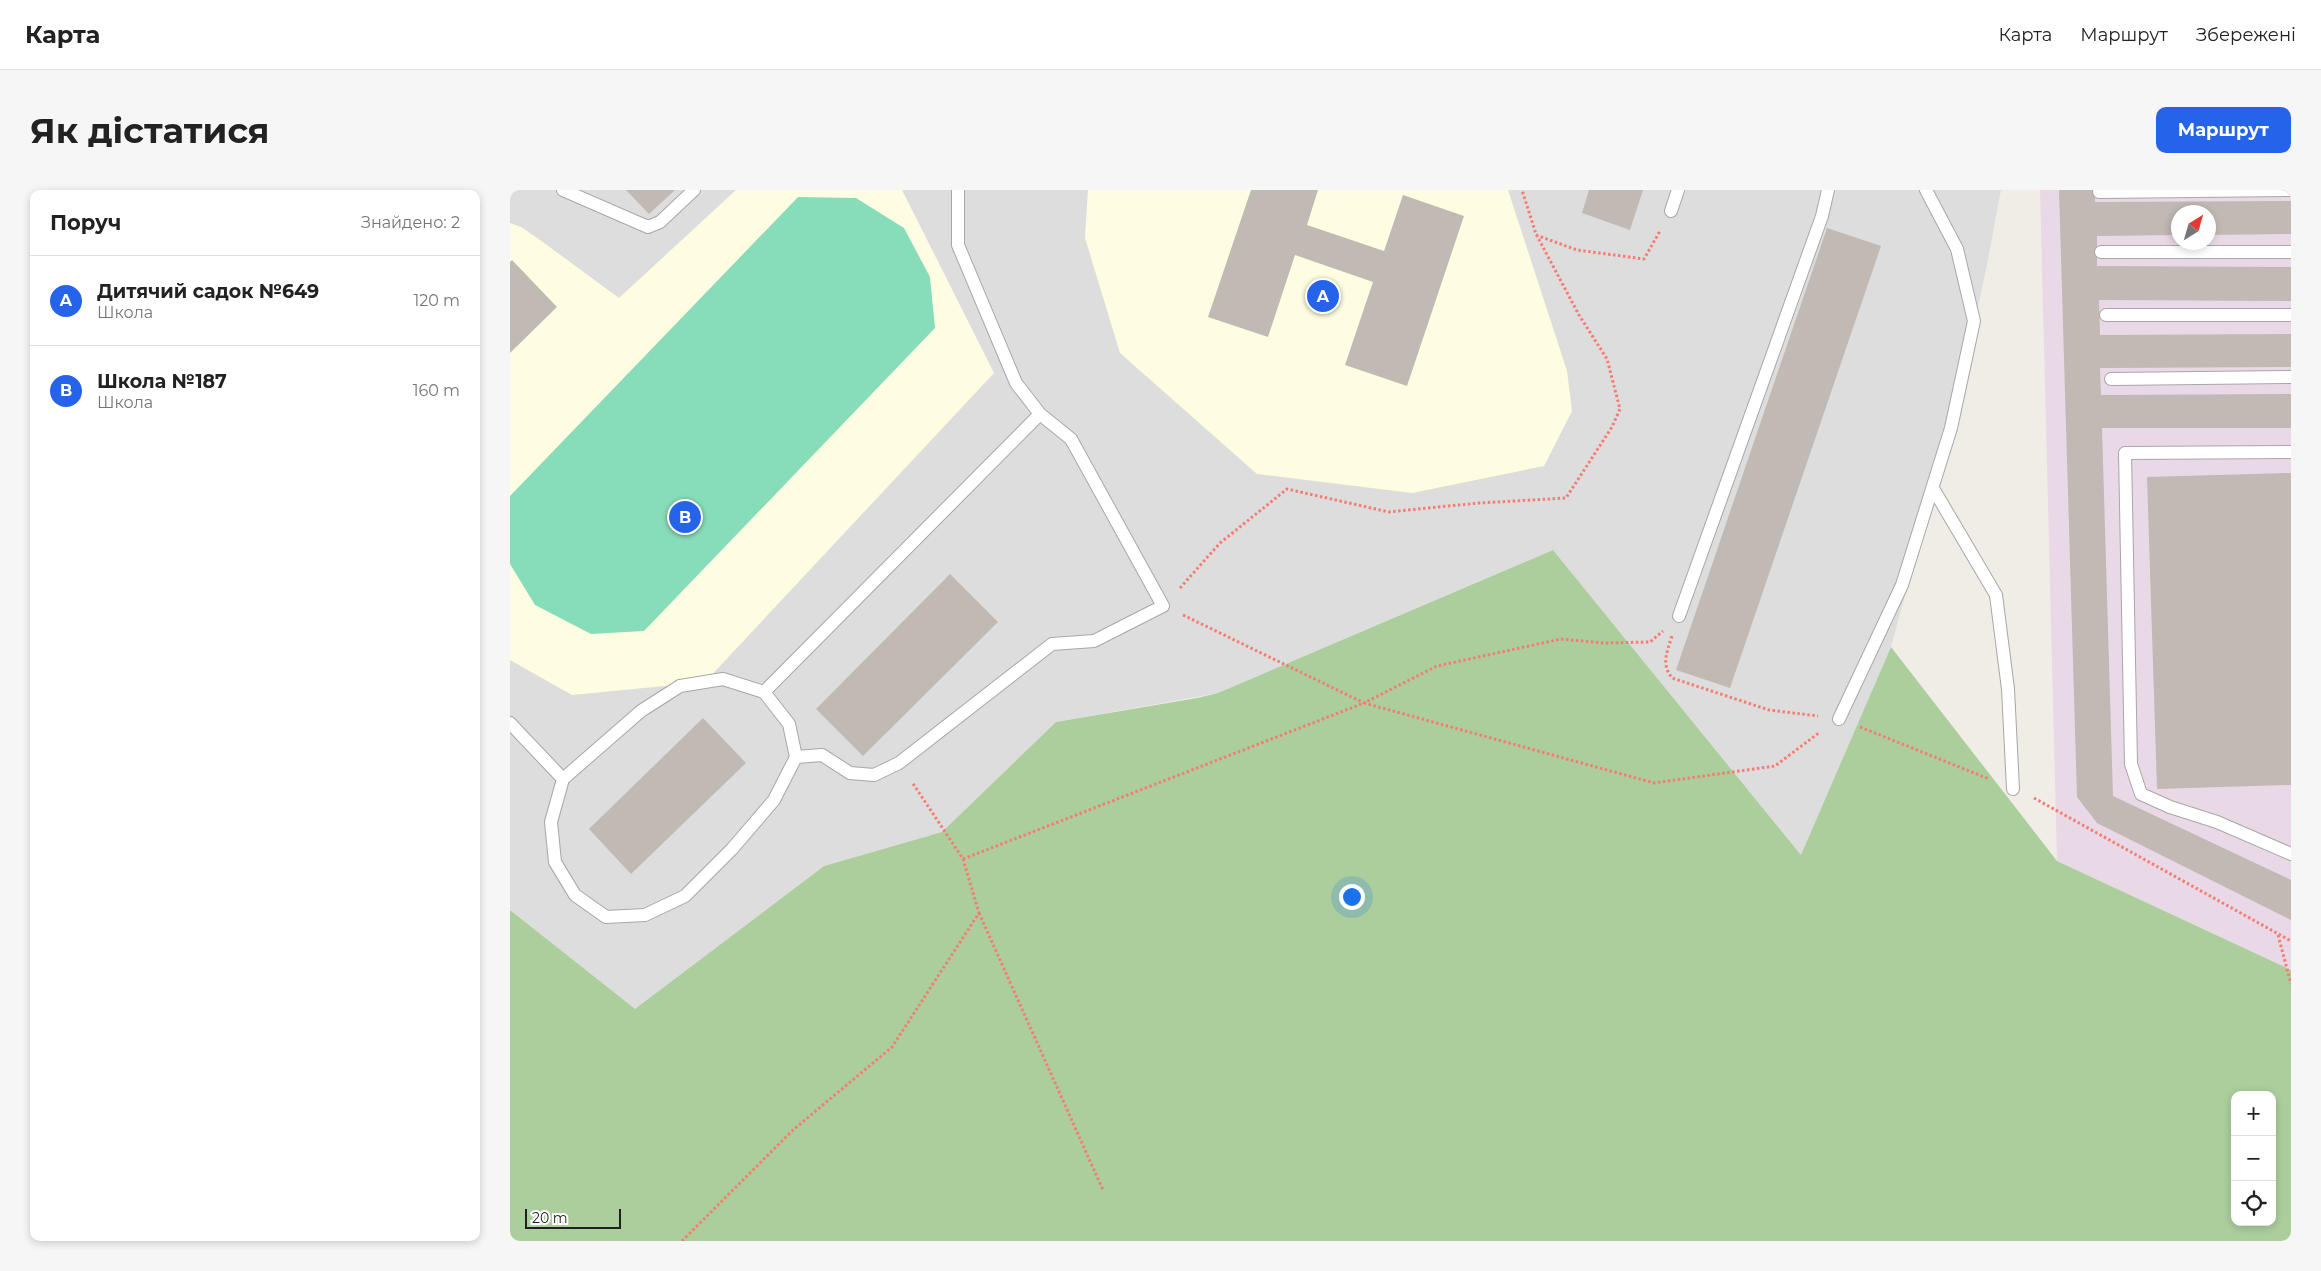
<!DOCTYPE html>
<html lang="uk">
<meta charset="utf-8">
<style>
body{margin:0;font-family:Montserrat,sans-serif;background:#f6f6f6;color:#222}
.controls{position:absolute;right:15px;bottom:15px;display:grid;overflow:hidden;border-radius:10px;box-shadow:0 2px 8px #0003}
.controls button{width:45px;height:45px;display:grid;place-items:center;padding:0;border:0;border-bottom:1px solid #e0e0e0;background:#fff;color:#222;font:25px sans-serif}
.compass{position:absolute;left:1661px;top:15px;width:45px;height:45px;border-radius:50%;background:#fff;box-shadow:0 2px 8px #0003;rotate:37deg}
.scale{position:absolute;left:15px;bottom:12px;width:96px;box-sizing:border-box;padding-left:5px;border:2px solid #202020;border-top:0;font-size:14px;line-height:18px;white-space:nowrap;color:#202020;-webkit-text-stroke:4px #fff;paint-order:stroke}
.you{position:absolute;left:841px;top:706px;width:18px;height:18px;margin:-12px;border:4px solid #fff;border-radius:50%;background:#1a73e8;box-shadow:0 0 0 8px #1a73e833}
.badge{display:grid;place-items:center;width:32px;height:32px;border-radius:50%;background:#2563eb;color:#fff;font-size:16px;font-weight:700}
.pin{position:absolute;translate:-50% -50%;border:2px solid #fff;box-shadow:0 1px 5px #0006}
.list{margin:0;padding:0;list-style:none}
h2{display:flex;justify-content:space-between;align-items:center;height:65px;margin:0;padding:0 20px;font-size:21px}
h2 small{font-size:16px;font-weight:400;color:#767676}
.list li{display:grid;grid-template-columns:32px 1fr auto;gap:15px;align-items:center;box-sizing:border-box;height:90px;padding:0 20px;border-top:1px solid #e0e0e0}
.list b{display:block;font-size:19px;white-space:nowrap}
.list p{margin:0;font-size:16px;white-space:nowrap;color:#767676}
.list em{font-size:16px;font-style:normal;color:#767676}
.icon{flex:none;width:28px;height:28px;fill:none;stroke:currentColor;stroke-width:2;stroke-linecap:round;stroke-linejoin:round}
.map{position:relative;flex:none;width:1781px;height:1051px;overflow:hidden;border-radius:10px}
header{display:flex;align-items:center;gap:30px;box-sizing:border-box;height:70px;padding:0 25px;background:#fff;border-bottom:1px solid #e0e0e0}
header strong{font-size:24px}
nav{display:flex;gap:28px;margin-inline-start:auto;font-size:18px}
.intro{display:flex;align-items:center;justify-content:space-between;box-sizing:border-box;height:120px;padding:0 30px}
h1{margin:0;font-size:35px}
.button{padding:12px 22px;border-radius:10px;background:#2563eb;color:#fff;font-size:18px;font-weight:700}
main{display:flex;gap:30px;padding:0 30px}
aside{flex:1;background:#fff;border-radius:10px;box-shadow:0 2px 8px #0003}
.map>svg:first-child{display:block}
</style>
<header>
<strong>Карта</strong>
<nav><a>Карта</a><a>Маршрут</a><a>Збережені</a></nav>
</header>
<div class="intro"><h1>Як дістатися</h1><a class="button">Маршрут</a></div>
<main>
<aside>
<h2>Поруч<small>Знайдено: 2</small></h2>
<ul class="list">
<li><span class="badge">A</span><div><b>Дитячий садок №649</b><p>Школа</p></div><em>120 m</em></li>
<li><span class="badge">B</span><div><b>Школа №187</b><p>Школа</p></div><em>160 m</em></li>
</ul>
</aside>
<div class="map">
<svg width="1781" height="1051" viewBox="0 0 1781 1051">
<rect width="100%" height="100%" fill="#f0ede7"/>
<path fill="#dedddd" d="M0 0H1491L1476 80 1441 238 1381 457 1292 666 1043 360 708 503 546 532 432 642 314 676 125 820 0 720Z"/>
<path fill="#e9d9e6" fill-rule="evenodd" d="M1530 0H1781V780L1547 671ZM1668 22H1698V52H1668Z"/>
<path fill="#fefde2" d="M226 0H392L484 183 195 492 62 505 0 470V33L11 37 30 50 109 108Z
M578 0H998L1057 181 1062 221 1034 276 902 303 747 284 610 163 575 48Z"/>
<path fill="#acce9d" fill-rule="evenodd" d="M1043 360 1291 665 1381 457 1547 671 1781 780V1051H0V720L125 819 314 676 432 642 546 532 687 508 708 503ZM1725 905H1762V1032H1725Z"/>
<path fill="#87ddb9" d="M288 7 346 8 394 38 420 87 425 138 134 441 81 444 25 415 0 374V306Z"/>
<path fill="#c1b9b3" d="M116 0H165L139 24Z
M741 0H808L797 35 874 61 893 5 954 26 897 196 835 175 863 92 785 65 758 147 698 127Z
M1079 0H1133L1120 40 1072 23Z
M1549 0H1585V12L1781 11V44L1698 45V22H1668V45L1587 46V76L1781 77V111L1589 110 1590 145 1781 144V177L1590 178 1591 205 1781 204V238H1592L1603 606 1781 690V730L1587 633 1567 607Z
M1317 38 1371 56 1220 498 1166 480Z
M2 70 47 117 0 163V72Z
M1781 283V595L1647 599 1637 287Z
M440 384 488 432 353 566 306 519Z
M193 528 236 573 121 684 79 639Z"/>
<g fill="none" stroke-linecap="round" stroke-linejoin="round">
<defs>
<path id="service" d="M53 0 138 37 150 32 184 0
M1589 2 1781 0
M1161 21 1168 0
M1591 62H1781
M1596 125H1781
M1601 189 1781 187
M1781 262 1615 263 1621 574 1631 604 1660 617 1707 632 1781 664
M1424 300 1486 405 1498 499 1503 599
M1169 426 1312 26 1318 0
M254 502 279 534 286 567
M1329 529 1392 395 1441 238 1464 131 1447 59 1416 0
M0 533 53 589 131 521 170 496 213 489 254 502 530 224
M53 589 41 632 45 672 65 705 96 727 135 725 175 706 222 659 264 610 286 567 312 565 340 583 364 585 389 573 542 454 584 451 653 416 561 249 530 224 506 193 448 55V0"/>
</defs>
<use href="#service" stroke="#a7a7a7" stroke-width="14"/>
<path stroke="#f67c72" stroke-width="3" stroke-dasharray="2.5 2.5" stroke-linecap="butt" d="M1026 45 1067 60 1134 69 1150 41
M670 398 710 353 777 299 879 322 969 313 1056 308 1102 237 1110 219 1097 169 1069 125 1026 44 1012 0
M673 425 854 513 927 476 1051 449 1094 453 1140 452 1153 441
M1162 446C1157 462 1151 474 1162 488L1259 520 1308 526
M1350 537 1479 589
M1524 608 1781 751
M453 669 854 513 1144 593 1265 576 1310 542
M469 723 593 1000
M1768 745 1781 794
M172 1051 283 940 382 857 469 723 453 669 402 592"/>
<use href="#service" stroke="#fff" stroke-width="12"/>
</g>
</svg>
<div class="controls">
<button>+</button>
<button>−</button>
<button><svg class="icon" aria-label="locate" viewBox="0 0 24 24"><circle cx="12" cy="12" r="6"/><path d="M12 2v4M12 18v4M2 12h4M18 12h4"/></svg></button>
</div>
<svg class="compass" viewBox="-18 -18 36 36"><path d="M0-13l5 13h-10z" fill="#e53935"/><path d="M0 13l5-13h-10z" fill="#767676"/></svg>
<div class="scale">20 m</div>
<div class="you"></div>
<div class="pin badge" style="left:813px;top:106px">A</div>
<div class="pin badge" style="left:175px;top:327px">B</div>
</div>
</main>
